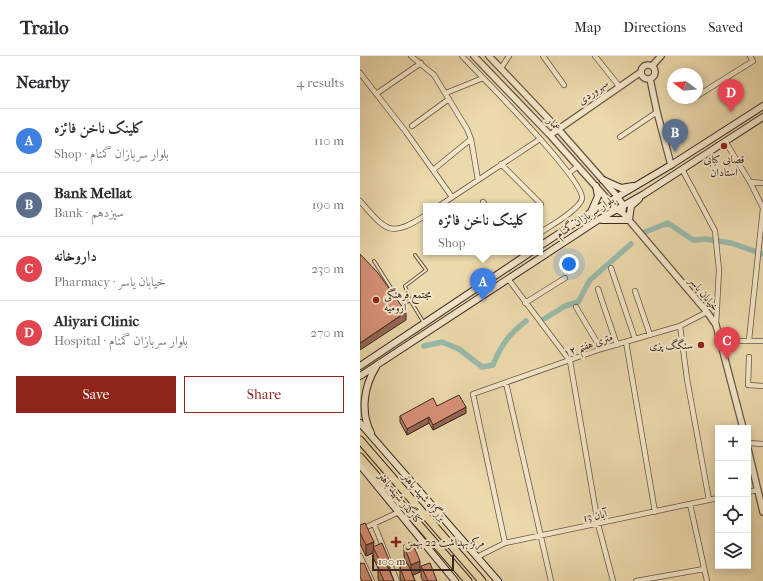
<!DOCTYPE html>
<meta charset="utf-8">
<style>
body{margin:0;font-family:"IM FELL French Canon",Amiri,serif;background:#f2f2f3;color:#2b2b33}
.controls{position:absolute;right:12px;bottom:12px;display:grid;overflow:hidden;border-radius:0px;box-shadow:0 2px 10px #0003}
.controls button{width:36px;height:36px;display:grid;place-items:center;padding:0;border:0;border-bottom:1px solid #e1e1e2;background:#fff;color:#2b2b33;font:20px sans-serif}
.compass{position:absolute;left:307px;top:12px;width:36px;height:36px;border-radius:50%;background:#fff;box-shadow:0 2px 10px #0003;rotate:286deg}
.scale{position:absolute;left:12px;bottom:10px;width:82px;box-sizing:border-box;padding-left:4px;border:2px solid #382922;border-top:0;font-size:11px;line-height:14px;white-space:nowrap;color:#382922;-webkit-text-stroke:3px #f3e6c9;paint-order:stroke}
.you{position:absolute;left:209px;top:208px;width:14px;height:14px;margin:-10px;border:3px solid #fff;border-radius:50%;background:#1a73e8;box-shadow:0 0 0 6px #1a73e833}
.badge{display:grid;place-items:center;width:26px;height:26px;border-radius:50%;background:#8f2418;color:#fff;font-size:13px;font-weight:700}
.pin{position:absolute;translate:-50% -33px;filter:drop-shadow(0 1px 2px #0008)}
.pin::after{content:'';position:absolute;top:21px;width:14px;height:12px;background:inherit;clip-path:polygon(0 0,100% 0,50% 100%)}
.popup{position:absolute;left:63px;top:147px;width:120px;height:52px;box-sizing:border-box;display:grid;place-content:center;border-radius:0px;background:#fff;filter:drop-shadow(0 1px 3px #0005);font-size:13px;white-space:nowrap;color:#7c7c81}
.popup b{font-size:15px;color:#2b2b33}
.popup::after{content:'';position:absolute;left:50%;top:100%;margin-left:-8px;border:8px solid transparent;border-top-color:#fff}
.list{margin:0;padding:0;list-style:none}
h2{display:flex;justify-content:space-between;align-items:center;height:52px;margin:0;padding:0 16px;font-size:17px}
h2 small{font-size:13px;font-weight:400;color:#7c7c81}
.list li{display:grid;grid-template-columns:26px 1fr auto;gap:12px;align-items:center;box-sizing:border-box;height:64px;padding:0 16px;border-top:1px solid #e1e1e2}
.list b{display:block;font-size:15px;white-space:nowrap}
.list p{margin:0;font-size:13px;white-space:nowrap;color:#7c7c81}
.list em{font-size:13px;font-style:normal;color:#7c7c81}
.actions{display:flex;gap:8px;padding:12px 16px}
.actions a{flex:1;padding:9px 0;border:1px solid #8f2418;border-radius:0px;text-align:center;font-size:14px;color:#8f2418}
.actions .main{background:#8f2418;color:#fff}
.icon{flex:none;width:22px;height:22px;fill:none;stroke:currentColor;stroke-width:2;stroke-linecap:round;stroke-linejoin:round}
.map{position:relative;flex:none;width:403px;height:525px;overflow:hidden}
header{display:flex;align-items:center;gap:24px;box-sizing:border-box;height:56px;padding:0 20px;background:#fff;border-bottom:1px solid #e1e1e2}
header strong{font-size:19px}
nav{display:flex;gap:22px;margin-inline-start:auto;font-size:14px}
main{display:flex}
aside{flex:1;background:#fff}
.map>svg:first-child{display:block}
</style>
<header>
<strong>Trailo</strong>
<nav><a>Map</a><a>Directions</a><a>Saved</a></nav>
</header>
<main>
<aside>
<h2>Nearby<small>4 results</small></h2>
<ul class="list">
<li><span class="badge" style="background:#3f7fe0">A</span><div><b>کلینک ناخن فائزه</b><p>Shop · بلوار سربازان گمنام</p></div><em>110 m</em></li>
<li><span class="badge" style="background:#5c6f8a">B</span><div><b>Bank Mellat</b><p>Bank · سیزدهم</p></div><em>190 m</em></li>
<li><span class="badge" style="background:#e0444e">C</span><div><b>داروخانه</b><p>Pharmacy · خیابان یاسر</p></div><em>230 m</em></li>
<li><span class="badge" style="background:#e0444e">D</span><div><b>Aliyari Clinic</b><p>Hospital · بلوار سربازان گمنام</p></div><em>270 m</em></li>
</ul>
<div class="actions"><a class="main">Save</a><a>Share</a></div>
</aside>
<div class="map">
<svg width="403" height="525" viewBox="0 0 403 525">
<rect width="100%" height="100%" fill="#ecd9ac"/>
<filter id="stains"><feTurbulence type="fractalNoise" baseFrequency=".005" numOctaves="4"/><feColorMatrix values="0 0 0 0 .2 0 0 0 0 .09 0 0 0 0 .02 0 0 0 .5 -.17"/></filter>
<radialGradient id="worn" r=".72"><stop offset=".6" stop-color="#630" stop-opacity="0"/><stop offset="1" stop-color="#630" stop-opacity=".3"/></radialGradient>
<g fill="none" stroke-linecap="round" stroke-linejoin="round">
<path stroke="#99baab" stroke-width="5.5" d="M285 176 308 167 333 184 346 183 371 187 403 198
M184 263 205 250 218 246 230 224 271 188
M64 290 82 286 99 293 122 311 133 309C141 289 149 278 166 265"/>
<defs>
<path id="service" d="M14 205 42 249 50 244 64 267
M50 244 45 230 66 214 55 199"/>
<path id="minor" d="M51 0 74 19 107 73 111 83 118 124
M102 0C119 18 226 125 222 143 219 154 190 170 180 177
M183 0 204 29
M235 0 259 30
M141 12 149 0
M0 17 46 76 92 141
M86 37 123 22
M16 38 61 7
M337 40 393 5 390 0
M328 45 333 42
M52 70 89 43
M260 81 297 56
M365 85 390 126 403 152 389 284
M141 108 181 148
M322 113 355 175 359 214 356 269
M73 114 111 83
M209 117 218 110
M390 126 403 127
M0 145C26 174 29 183 66 159
M123 146 126 150
M79 150 180 83
M251 212 275 283
M149 224 210 305 238 468 253 525
M238 233 257 289
M275 235 290 279
M165 247 205 222
M216 251 241 293
M320 270 327 323 349 444
M360 285H403
M266 286 295 456
M389 301 388 329 403 330
M146 327 191 525
M388 387 403 388
M388 436 398 434
M330 448 347 525
M14 468 37 525
M0 474 39 456
M145 487 113 338 241 293 320 270 347 256
M0 500 12 525
M117 501 145 487 358 442
M276 525 344 513"/>
<path id="tertiary" d="M114 0 190 79 256 153 263 157 347 256 356 269 383 372
M129 0 198 73 257 140 263 149V153
M281 16a7 7 0 1 1 14 0a7 7 0 1 1-14 0Z
M292 10 301 0
M290 23 297 56 311 109
M190 79 281 16
M388 393 403 456"/>
<path id="secondary" d="M243 124 261 132 273 130
M231 156 238 140 236 130
M242 164H269L271 150 279 143
M180 190 230 157 311 109 403 50
M0 310 171 196
M0 320 238 164 284 138 403 61
M0 367 138 525
M11 377C0 356 4 330 16 311
M0 409 95 525"/>
<path id="trunk" d="M0 384 122 525
M0 401 108 525"/>
</defs>
<use href="#service" stroke="#655544" stroke-width="4"/>
<use href="#minor" stroke="#655544" stroke-width="6"/>
<use href="#tertiary" stroke="#655544" stroke-width="8"/>
<use href="#secondary" stroke="#382922" stroke-width="8"/>
<use href="#trunk" stroke="#382922" stroke-width="9"/>
<use href="#service" stroke="#f3e6c9" stroke-width="2"/>
<use href="#minor" stroke="#f3e6c9" stroke-width="4.5"/>
<use href="#tertiary" stroke="#f3e6c9" stroke-width="5.5"/>
<use href="#secondary" stroke="#f3e6c9" stroke-width="6"/>
<use href="#trunk" stroke="#ecd9ac" stroke-width="7"/>
</g>
<path fill="#ba7d67" stroke="#382922" d="M77 350 106 357 73 374 69 367 47 379 40 366V360Z
M0 469 30 515 34 525H19L18 522V512L13 501V497L6 500 0 488Z
M44 489 60 516 53 519 55 525H41L40 522V511L47 508 44 500Z
M61 510 77 525H63L61 521Z"/>
<path fill="#976654" stroke="#382922" d="M46 256V264L0 294V287Z
M106 351V357L73 374V369Z
M69 361V367L47 379V373Z
M14 486 13 497 6 500V489Z
M60 505V516L51 520V509Z
M30 506V517L26 507Z"/>
<path fill="#d89178" stroke="#382922" d="M0 198 18 217 46 256 0 287Z
M99 339 106 351 73 369 69 361 47 373 40 360 73 342 77 350Z
M5 467 14 486 6 489 0 477V469Z
M52 486 60 505 51 509 44 489Z
M22 487 30 506 26 507 34 525H24L18 511 22 509 13 491Z
M4 507 12 525H2L0 521V508Z
M70 507 77 525H68L61 510Z
M48 508 55 525H45L40 511Z"/>
<g fill="#8f2418" stroke="#f3e6c9" stroke-width="1.5">
<circle cx="364" cy="90" r="4"/>
<circle cx="16" cy="244" r="4"/>
<circle cx="341" cy="289" r="4"/>
<path d="M34 480h4v4h4v4h-4v4h-4v-4h-4v-4h4z"/>
</g>
<g text-anchor="middle" dominant-baseline="central" stroke-width="4" stroke-linejoin="round" paint-order="stroke">
<g font-size="11" fill="#382922" stroke="#f3e6c9">
<text transform="translate(233 36) rotate(-36)">سهروردی</text>
<text transform="translate(194 68) rotate(47)">عمار</text>
<text transform="translate(225 161) rotate(-33)">بلوار سربازان گمنام</text>
<text transform="translate(344 238) rotate(51)">خیابان یاسر</text>
<text transform="translate(228 289) rotate(-19)">۱۲ متری هفتم</text>
<text transform="translate(64 441) rotate(49)">بزرگراه شهید باهنر</text>
<text transform="translate(40 442) rotate(51)">کنارگذر شهید باهنر</text>
<text transform="translate(235 460) rotate(-12)">13 آبان</text>
</g>
<g font-size="11" fill="#382922" stroke="#f3e6c9" text-anchor="start">
<text x="364" y="103" text-anchor="middle">قصابی کبابی<tspan x="364" dy="13">استادان</tspan></text>
<text x="24" y="238">مجتمع فرهنگی<tspan x="24" dy="13">ارومیه</tspan></text>
<text x="333" y="289" text-anchor="end">سنگگ پزی</text>
<text x="45" y="486">مرکز بهداشت 22 بهمن</text>
</g>
</g>
<rect width="100%" height="100%" filter="url(#stains)"/>
<rect width="100%" height="100%" fill="url(#worn)"/>
</svg>
<div class="controls">
<button>+</button>
<button>−</button>
<button><svg class="icon" aria-label="locate" viewBox="0 0 24 24"><circle cx="12" cy="12" r="6"/><path d="M12 2v4M12 18v4M2 12h4M18 12h4"/></svg></button>
<button><svg class="icon" aria-label="layers" viewBox="0 0 24 24"><path d="M12 4l9 5-9 5-9-5zM3 14l9 5 9-5"/></svg></button>
</div>
<svg class="compass" viewBox="-18 -18 36 36"><path d="M0-13l5 13h-10z" fill="#e53935"/><path d="M0 13l5-13h-10z" fill="#7c7c81"/></svg>
<div class="scale">100 m</div>
<div class="you"></div>
<div class="pin badge" style="left:123px;top:245px;background:#3f7fe0">A</div>
<div class="popup"><b>کلینک ناخن فائزه</b>Shop</div>
<div class="pin badge" style="left:315px;top:96px;background:#5c6f8a">B</div>
<div class="pin badge" style="left:367px;top:304px;background:#e0444e">C</div>
<div class="pin badge" style="left:371px;top:56px;background:#e0444e">D</div>
</div>
</main>
